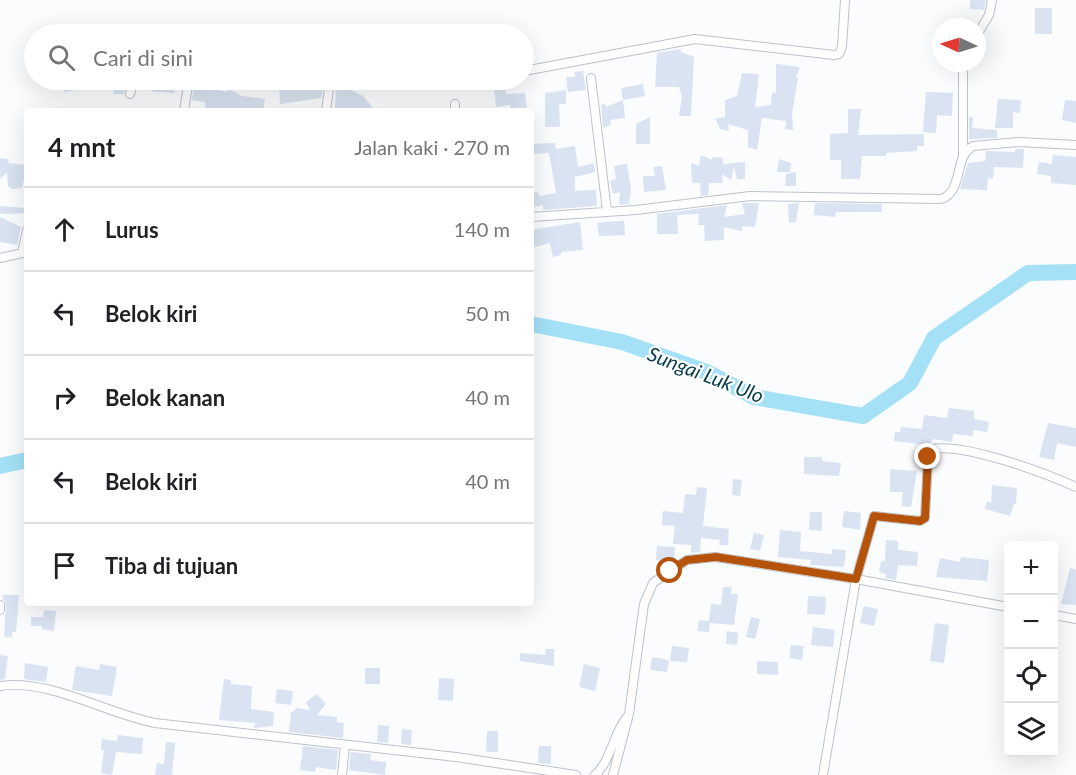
<!DOCTYPE html>
<html lang="id">
<meta charset="utf-8">
<style>
body{margin:0;font-family:Lato,sans-serif;background:#f2f2f2;color:#202124}
.controls{position:absolute;right:18px;bottom:18px;display:grid;overflow:hidden;border-radius:6px;box-shadow:0 6px 24px #0002}
.controls button{width:54px;height:54px;display:grid;place-items:center;padding:0;border:0;border-bottom:2px solid #e0e0e0;background:#fff;color:#202124;font:30px sans-serif}
.compass{position:absolute;left:932px;top:18px;width:54px;height:54px;border-radius:50%;background:#fff;box-shadow:0 6px 24px #0002;rotate:274deg}
.stop{position:absolute;width:18px;height:18px;margin:-14px;border:4px solid #b45309;border-radius:50%;background:#fff}
.stop.end{background:#b45309;border-color:#fff;box-shadow:0 2px 6px #0008}
.list{margin:0;padding:0;list-style:none}
h2{display:flex;justify-content:space-between;align-items:center;height:78px;margin:0;padding:0 24px;font-size:26px}
h2 small{font-size:20px;font-weight:400;color:#757577}
.list li{display:grid;grid-template-columns:39px 1fr auto;gap:18px;align-items:center;box-sizing:border-box;height:84px;padding:0 24px;border-top:2px solid #e0e0e0}
.list b{display:block;font-size:22px;white-space:nowrap}
.list em{font-size:20px;font-style:normal;color:#757577}
.icon{flex:none;width:33px;height:33px;fill:none;stroke:currentColor;stroke-width:2;stroke-linecap:round;stroke-linejoin:round}
.map{position:relative;flex:none;width:1076px;height:775px;overflow:hidden}
.search{position:absolute;background:#fff;box-shadow:0 6px 24px #0002;left:24px;top:24px;width:510px;height:66px;display:flex;align-items:center;gap:15px;box-sizing:border-box;padding:0 21px;border-radius:33px;color:#757577;font-size:22px}
.panel{position:absolute;background:#fff;box-shadow:0 6px 24px #0002;left:24px;top:108px;width:510px;height:498px;border-radius:6px}
.map>svg:first-child{display:block}
</style>
<div class="map">
<svg width="1076" height="775" viewBox="0 0 1076 775">
<rect width="100%" height="100%" fill="#fafcfe"/>
<g fill="none" stroke-linecap="round" stroke-linejoin="round">
<path stroke="#a4e1f6" stroke-width="16" d="M531 324 622 342 707 372 754 397 863 416 910 383 934 338 1028 273 1076 272
M0 466 27 460"/>
</g>
<path fill="#d9e3f1" d="M970 0H986L984 10 970 9Z
M1035 8H1052V34H1035Z
M681 49V52L694 57 691 116H679L682 96 679 87H655L657 53Z
M776 64 800 67 796 78H798L792 114 793 130 785 129 786 121 762 118 757 150 748 147V130L728 124 729 131 720 129 716 120 713 119 725 117V100L737 96 742 73 759 74 755 107 771 105 772 93H776Z
M583 71 586 90 568 92 566 77H575L574 72Z
M66 80 84 81 83 89 64 92Z
M108 80 126 82 124 94H113L114 86Z
M152 80 176 83 174 93 151 91Z
M316 80H324L321 98 280 104 279 81 314 88Z
M336 83 363 96 376 111H335Z
M643 84 645 96 623 100 621 88Z
M194 85 227 92 228 89 242 96 265 99 263 111 205 110V102L192 100Z
M494 85H505L506 94 525 93 527 111H511L510 105 496 107Z
M566 90V104H559L560 127H545V93Z
M926 92 953 93 952 116 937 115 936 133 923 132Z
M998 99 1021 100 1020 113 1013 112V128H995Z
M623 100 625 118 610 120 611 125 603 128 601 105 605 104 606 107Z
M1065 100 1076 101V123L1062 120Z
M848 109H861L858 135 924 134V146H917V151L886 153V156H862L860 179H841V160H830V134L848 133Z
M650 117V144H636V124Z
M969 117H973L972 128 997 130V138L969 139Z
M555 143 556 149 575 146 578 167 594 163 595 172 575 177V191L596 190 597 206 543 210V205L533 207 531 193 538 192 539 196 556 193 549 153 531 154V144Z
M1015 149H1024L1023 168 994 167 993 179 988 178 987 190 960 189 968 163 985 161 986 151 1015 152Z
M701 155 712 160V157L723 158V164L745 162V179H737L734 167 731 180 722 174 723 183H709L708 195 701 196 700 183H692L691 163 699 166Z
M1053 155 1076 157V185L1051 183V176L1037 174 1039 162 1052 164Z
M0 158 9 159 8 163 27 165 22 188 12 189 8 186 7 172 0 179Z
M779 159 791 163 790 172H777Z
M627 164 631 190 629 204 619 205 620 192 613 194 610 181 616 179 614 166Z
M662 166 666 190 644 192 643 176H655L653 167Z
M796 172V186H785L786 174Z
M742 203H759L755 227 742 226V231L724 227V240L705 241 704 225H698L699 214 677 215 678 234H657V214L727 205 724 217 745 214Z
M799 203 796 222 789 223 788 204Z
M815 203 882 204V212H836L835 217 826 216 814 215Z
M0 206 26 208V213L0 214Z
M0 217 21 227 17 245 0 242Z
M615 221H624L625 235 599 236 597 223Z
M580 222 583 250 561 252V255L553 257 550 243 531 248V230Z
M949 408 974 411V419L989 422 987 432 973 430V436L953 434 952 442 933 439 929 445 894 441 895 432H900L901 427 922 429 924 415 947 418Z
M1048 423 1076 428V447L1057 443 1054 460 1039 457Z
M804 457H822V461L841 463 839 476 804 474Z
M890 469 917 471 911 507 901 506 903 492H890Z
M733 479 742 480 740 496 732 495Z
M992 485 1017 488 1016 504H1014L1010 516 985 509 987 501 991 503Z
M697 487 707 488 703 526 729 529 728 545H719L720 540 701 538 700 552 691 553V545L673 544 675 526 662 525 663 511 683 513 685 494 696 495Z
M844 511 861 513 860 530 842 527Z
M810 512H822V531L809 530Z
M780 530 801 532 800 551 832 554V549L846 550 844 567 810 565 811 560 778 557Z
M754 533 764 535 760 551 750 549Z
M886 540 898 541V550L918 552 917 566 898 565 896 580 885 578 886 574 879 572 881 561H885Z
M657 546 675 547 674 561 656 560Z
M961 557 989 560 987 581 936 577 940 558 960 562Z
M1070 568 1076 570V605L1061 604Z
M723 587H732L731 594H738L734 625 710 623 709 632 697 631 699 620 709 621 711 604 721 605Z
M2 595H19L16 632H12V637H4L6 605Z
M808 596 826 597 825 615 807 614Z
M864 606 878 609 874 626 860 623Z
M44 610 56 611 54 631 42 629V626H31V617H43Z
M751 617 760 619 755 639 746 637Z
M935 623 949 625 944 663 930 661Z
M813 627 835 630 833 647 811 645Z
M727 631 738 633 737 645 726 644Z
M791 645 804 646 802 660 789 658Z
M672 646 689 648 687 662 670 661Z
M546 649H554V666L520 661V653L545 655Z
M0 655 8 656 5 679 0 680Z
M652 657 669 660 667 672 650 670Z
M757 661 778 662V675L757 674Z
M25 663 48 667 46 682 24 679Z
M100 664 117 667 112 696 72 690 76 666 99 670Z
M584 664 600 668 595 691 579 687Z
M365 668H380V684H365Z
M439 678 454 679 453 701 438 700Z
M224 679 231 680V684L252 686 251 709 274 712 273 726 254 728 255 723 219 720Z
M277 689 293 691 291 705 275 703Z
M317 694 326 704 317 715 337 717V722L344 723 343 738 289 732 291 713 297 708 310 710 306 702Z
M378 725 389 726 388 743 377 742Z
M402 729 412 730 411 745 401 744Z
M487 731H498V752H486Z
M118 735 143 738 142 754 116 752 112 775 101 773 104 750H101L102 739 117 741Z
M166 742 175 743 172 775H155L157 763 164 764Z
M303 746 338 750 336 770 316 767 315 772 300 770Z
M539 746H551V764L538 763Z
M351 752 371 754 370 760 386 762 385 775 349 770Z"/>
<g fill="none" stroke-linecap="round" stroke-linejoin="round">
<defs>
<path id="minor" d="M977 35 989 15 992 0
M963 63V156
M524 71 695 39 834 55 839 54 842 47 845 0
M591 78 607 211
M184 80 188 85 184 111
M383 83 416 85 477 80
M130 94 134 80
M326 111 330 80
M455 111V104
M531 217 636 210 750 196 941 199C964 192 953 157 973 146L1019 142 1076 145
M22 253 27 230
M0 258 27 252
M0 605V610
M1054 615 1076 619
M0 686C48 678 107 714 155 723L456 757 576 775
M342 775 345 745
M595 775C611 761 613 734 627 717
M613 775 629 714 644 604 653 583 687 560 715 557 856 579 874 516 920 521 925 518 928 457 933 449C965 443 1045 473 1076 487
M823 775 856 579 1008 607"/>
</defs>
<use href="#minor" stroke="#bcc2cc" stroke-width="10"/>
<use href="#minor" stroke="#fff" stroke-width="8"/>
</g>
<g fill="none" stroke-linecap="round" stroke-linejoin="round">
<path stroke="#b45309" stroke-width="8" d="M670 571 687 560 716 557 856 579 874 516 920 521 925 518 928 457"/>
</g>
<g text-anchor="middle" dominant-baseline="central" stroke-width="4.5" stroke-linejoin="round" paint-order="stroke">
<g font-size="20" font-style="italic" fill="#063c4a" stroke="#fff">
<text transform="translate(706 374) rotate(21)">Sungai Luk Ulo</text>
</g>
</g>
</svg>
<div class="controls">
<button>+</button>
<button>−</button>
<button><svg class="icon" aria-label="locate" viewBox="0 0 24 24"><circle cx="12" cy="12" r="6"/><path d="M12 2v4M12 18v4M2 12h4M18 12h4"/></svg></button>
<button><svg class="icon" aria-label="layers" viewBox="0 0 24 24"><path d="M12 4l9 5-9 5-9-5zM3 14l9 5 9-5"/></svg></button>
</div>
<svg class="compass" viewBox="-18 -18 36 36"><path d="M0-13l5 13h-10z" fill="#e53935"/><path d="M0 13l5-13h-10z" fill="#757577"/></svg>
<div class="stop" style="left:670px;top:571px"></div>
<div class="stop end" style="left:928px;top:457px"></div>
<div class="search"><svg class="icon" aria-label="search" viewBox="0 0 24 24"><circle cx="10" cy="10" r="6"/><path d="M15 15l6 6"/></svg>Cari di sini</div>
<section class="panel">
<h2>4 mnt<small>Jalan kaki · 270 m</small></h2>
<ul class="list">
<li><svg class="icon" aria-label="ahead" viewBox="0 0 24 24"><path d="M12 20V5M6 11l6-6 6 6"/></svg><div><b>Lurus</b></div><em>140 m</em></li>
<li><svg class="icon" aria-label="left" viewBox="0 0 24 24"><path d="M17 20v-9H6M10 6l-5 5 5 5"/></svg><div><b>Belok kiri</b></div><em>50 m</em></li>
<li><svg class="icon" aria-label="right" viewBox="0 0 24 24"><path d="M7 20v-9h11M14 6l5 5-5 5"/></svg><div><b>Belok kanan</b></div><em>40 m</em></li>
<li><svg class="icon" aria-label="left" viewBox="0 0 24 24"><path d="M17 20v-9H6M10 6l-5 5 5 5"/></svg><div><b>Belok kiri</b></div><em>40 m</em></li>
<li><svg class="icon" aria-label="arrive" viewBox="0 0 24 24"><path d="M6 21V4h12l-3 4 3 4H6"/></svg><div><b>Tiba di tujuan</b></div></li>
</ul>
</section>
</div>
